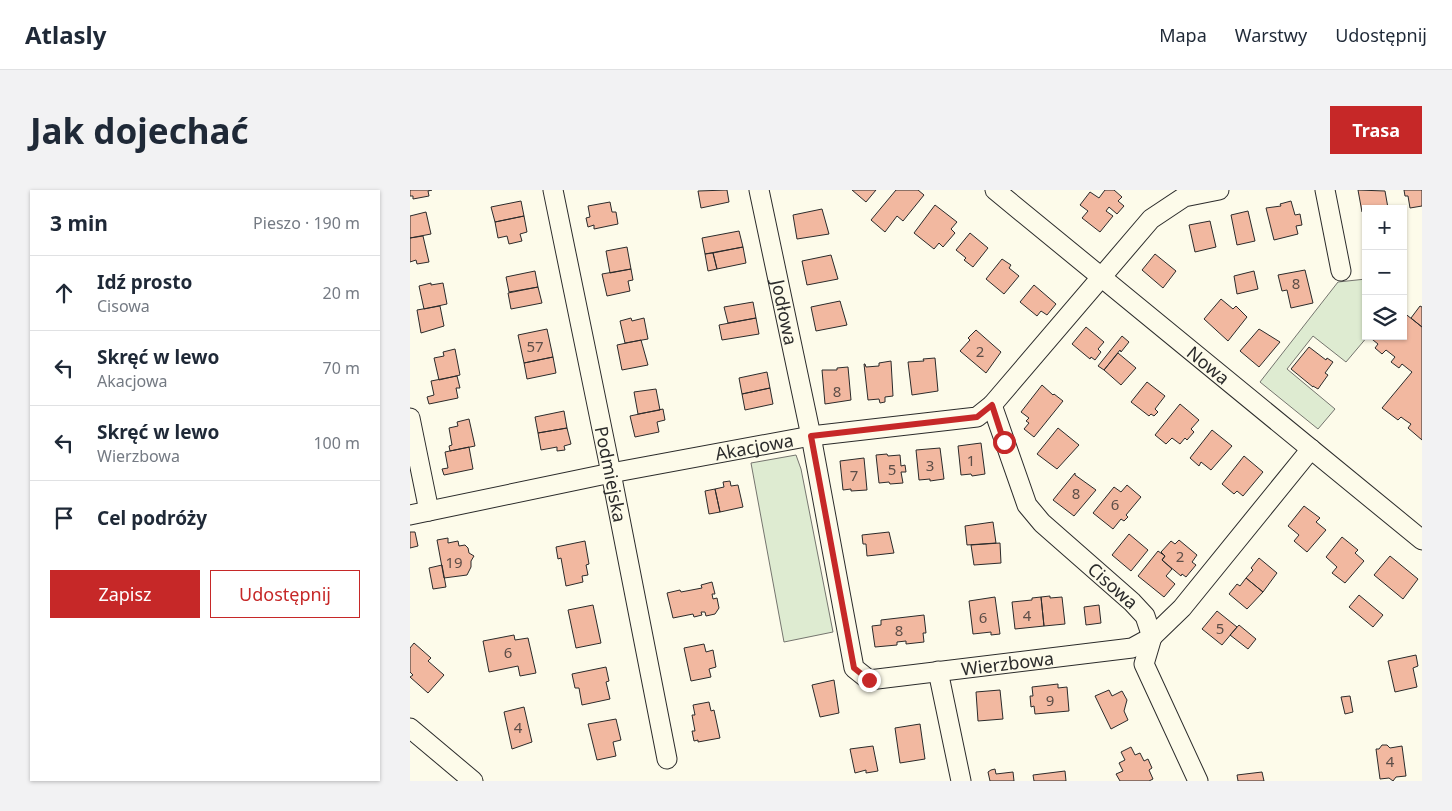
<!DOCTYPE html>
<html lang="pl">
<meta charset="utf-8">
<style>
body{margin:0;font-family:"Noto Sans",sans-serif;background:#f2f2f3;color:#1f2937}
.controls{position:absolute;right:15px;top:15px;display:grid;overflow:hidden;border-radius:0px;box-shadow:0 1px 4px #0004}
.controls button{width:45px;height:45px;display:grid;place-items:center;padding:0;border:0;border-bottom:1px solid #e0e1e3;background:#fff;color:#1f2937;font:25px sans-serif}
.stop{position:absolute;width:15px;height:15px;margin:-11px;border:4px solid #c62828;border-radius:50%;background:#fff}
.stop.end{background:#c62828;border-color:#fff;box-shadow:0 1px 5px #0008}
.list{margin:0;padding:0;list-style:none}
h2{display:flex;justify-content:space-between;align-items:center;height:65px;margin:0;padding:0 20px;font-size:21px}
h2 small{font-size:16px;font-weight:400;color:#747a83}
.list li{display:grid;grid-template-columns:32px 1fr auto;gap:15px;align-items:center;box-sizing:border-box;height:75px;padding:0 20px;border-top:1px solid #e0e1e3}
.list b{display:block;font-size:19px;white-space:nowrap}
.list p{margin:0;font-size:16px;white-space:nowrap;color:#747a83}
.list em{font-size:16px;font-style:normal;color:#747a83}
.actions{display:flex;gap:10px;padding:15px 20px}
.actions a{flex:1;padding:11px 0;border:1px solid #c62828;border-radius:0px;text-align:center;font-size:18px;color:#c62828}
.actions .main{background:#c62828;color:#fff}
.icon{flex:none;width:28px;height:28px;fill:none;stroke:currentColor;stroke-width:2;stroke-linecap:round;stroke-linejoin:round}
.map{position:relative;flex:none;width:1012px;height:591px;overflow:hidden;border-radius:0px}
header{display:flex;align-items:center;gap:30px;box-sizing:border-box;height:70px;padding:0 25px;background:#fff;border-bottom:1px solid #e0e1e3}
header strong{font-size:24px}
nav{display:flex;gap:28px;margin-inline-start:auto;font-size:18px}
.intro{display:flex;align-items:center;justify-content:space-between;box-sizing:border-box;height:120px;padding:0 30px}
h1{margin:0;font-size:35px}
.button{padding:12px 22px;border-radius:0px;background:#c62828;color:#fff;font-size:18px;font-weight:700}
main{display:flex;gap:30px;padding:0 30px}
aside{flex:1;background:#fff;border-radius:0px;box-shadow:0 1px 4px #0004}
.map>svg:first-child{display:block}
</style>
<header>
<strong>Atlasly</strong>
<nav><a>Mapa</a><a>Warstwy</a><a>Udostępnij</a></nav>
</header>
<div class="intro"><h1>Jak dojechać</h1><a class="button">Trasa</a></div>
<main>
<aside>
<h2>3 min<small>Pieszo · 190 m</small></h2>
<ul class="list">
<li><svg class="icon" aria-label="ahead" viewBox="0 0 24 24"><path d="M12 20V5M6 11l6-6 6 6"/></svg><div><b>Idź prosto</b><p>Cisowa</p></div><em>20 m</em></li>
<li><svg class="icon" aria-label="left" viewBox="0 0 24 24"><path d="M17 20v-9H6M10 6l-5 5 5 5"/></svg><div><b>Skręć w lewo</b><p>Akacjowa</p></div><em>70 m</em></li>
<li><svg class="icon" aria-label="left" viewBox="0 0 24 24"><path d="M17 20v-9H6M10 6l-5 5 5 5"/></svg><div><b>Skręć w lewo</b><p>Wierzbowa</p></div><em>100 m</em></li>
<li><svg class="icon" aria-label="arrive" viewBox="0 0 24 24"><path d="M6 21V4h12l-3 4 3 4H6"/></svg><div><b>Cel podróży</b></div></li>
</ul>
<div class="actions"><a class="main">Zapisz</a><a>Udostępnij</a></div>
</aside>
<div class="map">
<svg width="1012" height="591" viewBox="0 0 1012 591">
<rect width="100%" height="100%" fill="#fdfbea"/>
<path fill="#deebd1" stroke="#74746e" d="M956 89V146H958L936 172 903 146 877 179 925 219 908 239 850 192 928 92Z
M386 265 391 279 423 442 374 452 341 273Z"/>
<path fill="#f2b8a0" stroke="#2b2b2b" d="M0 0H22L18 1 19 6 3 9V6H0Z
M317 0 319 12 291 18 288 1Z
M442 0H466L456 12Z
M486 0H508L514 5 493 31 487 26 475 42 461 30Z
M695 0H704L712 7 708 11 714 16 707 24 699 17 696 21 703 26 690 42 672 28 678 21 670 15 680 2 689 8Z
M948 0 975 1 978 18 956 19V22H952Z
M994 0H1012V16L1000 18 998 6H995Z
M111 11 114 26 85 32 81 17Z
M881 11 885 25 890 24 892 35 886 36 888 44 864 50 856 18 871 16 870 14Z
M200 12 202 22H206L208 34 184 39V35L178 37 176 28 180 27 178 16Z
M525 15 547 32 541 39 545 43 533 57 529 53 524 59 504 43Z
M412 19 419 44 387 49 383 25Z
M838 21 845 51 827 55 821 25Z
M16 22 21 44 0 48V26Z
M114 26 117 42 110 44 112 51 99 54 97 46 88 48 85 32Z
M800 31 806 57 785 62 779 35Z
M329 41 333 57 295 64 292 48Z
M560 43 578 58 563 77 554 70 556 68 546 60Z
M13 46 19 72 7 74 6 70 0 72V48Z
M217 57 221 79 200 83 196 61Z
M333 57 336 73 307 79 303 63Z
M303 63 307 79 298 81 295 64Z
M745 64 766 81 753 98 732 80Z
M421 65 428 89 397 95 392 71Z
M592 69 601 75 599 78 609 86 594 104 576 89Z
M221 79 223 90 218 91 220 101 197 106 192 84Z
M895 80 903 113 881 118 877 100 872 101 868 85Z
M125 81 128 97 99 102 96 87Z
M844 81 848 99 827 104 824 86Z
M21 93V95L33 93 37 114 14 119 9 96Z
M624 95 646 114 637 125 631 121 627 126 610 112Z
M128 97 132 113 101 119 98 103Z
M811 109 823 119 826 116 837 127 818 151 794 129Z
M430 111 437 135 406 141 401 117Z
M343 112 346 128 318 133 314 117Z
M30 116 34 136 11 143 7 120Z
M1010 116 1012 117V137L1001 128Z
M993 122 1012 137V250L998 238 1001 234 995 230 991 227 988 230 972 218 1002 182 992 174 989 178 981 172 985 167 976 160 972 164 965 158 968 154 958 146H993Z
M221 128 222 131 234 128 238 149 215 153 210 131Z
M346 128 349 144 312 150 309 135Z
M676 137 694 152 688 159 691 162 685 170 681 167 680 169 662 154Z
M137 139 143 167 114 173 108 145Z
M849 139 870 152 849 177 830 161Z
M566 140 591 162 576 183 550 161 560 150 558 148Z
M712 146 719 152 711 162 710 160 694 180 688 176Z
M231 150 238 175 212 180 207 155Z
M899 157 916 170 917 168 923 172 915 183 918 185 908 199 903 196V197L881 179Z
M45 159 50 185 29 190 24 168 34 166 33 162Z
M708 163 726 178 711 195 694 180Z
M143 167 146 183 117 189 114 173Z
M525 168 528 201 502 205 498 172 514 171 513 169Z
M481 171 483 206 475 207V212L470 213 469 209 458 210 454 174H455L456 177 469 176V173Z
M438 177 441 210 415 214 412 180H427V178Z
M357 182 360 198 332 204 329 188Z
M47 186 50 198H46L48 208 19 214 17 207 24 205 21 191Z
M737 192 755 206 745 219 748 222 744 226 741 224 739 226 721 212Z
M632 195 643 205 644 204 653 211 624 247 614 239 619 233 616 231 619 228 611 222Z
M360 198 363 214 335 220 332 204Z
M246 199 250 220 228 224 224 202Z
M770 214 789 230 781 239 784 242 777 250 775 248 770 254 762 248 756 254 745 245Z
M253 219 255 230 247 232 249 242 225 247 220 226Z
M154 221 157 238 128 243 125 227Z
M59 229 65 256 40 261 39 256 42 255 39 238 48 236 47 232Z
M157 238 161 254 154 256 155 260 147 261V257L131 260 128 243Z
M648 238 669 255 647 279 627 264Z
M802 240 822 256 801 280 791 272 789 276 780 268Z
M571 253 575 284 562 286 561 284 551 285 548 256Z
M59 257 63 279 34 285 32 279 38 278 35 262Z
M530 258 534 289 520 291V289L509 290 506 260Z
M477 264 478 266 490 265 491 276 495 275 496 282H491L493 293 480 294 479 292 469 293 466 265Z
M834 266 853 282 833 306 827 301 824 304 812 294Z
M454 268 457 300 441 301V299L433 300 430 271Z
M665 283V285L686 300 664 326 643 310Z
M320 291 321 296 328 295 333 317 310 322 305 299 314 297 313 292Z
M717 295 731 307 716 325 718 327 714 331 711 329 703 339 683 323 704 297 711 302Z
M305 299 310 322 299 324 295 301Z
M894 316 910 328 906 332 916 340 897 362 884 351 889 345 878 336Z
M583 332 586 353 557 355 555 336Z
M0 342H5L8 356 0 358Z
M479 342 484 363 457 366 456 354H453L452 345Z
M719 344 738 360 721 381 702 365Z
M932 347 948 360 945 363 954 371 935 393 922 383 927 377 916 367Z
M38 348V353L48 351 49 356 55 355 58 358 59 363 64 366 61 371V377L57 385 34 388 27 350Z
M769 350 787 365 782 372 786 375 776 387 772 384 771 386 752 370 755 366 751 362 761 351 765 354Z
M175 351 179 374 176 375 178 385 172 386 173 392 156 396 151 368 148 369 146 357Z
M590 353 591 373 564 375 561 355Z
M748 361 755 366 752 370 762 379 756 386 765 394 754 407 728 386Z
M980 366 1008 389 993 409 964 385Z
M849 368 867 383 853 402 836 388 843 380 841 378Z
M32 375 36 397 23 399 19 378Z
M836 388 853 402 837 419 819 404 827 394 830 396Z
M302 392 305 404H302L303 409 307 408 309 418 305 424 296 426 295 422H291L292 425 284 427 283 424 263 428 257 403 270 400 271 402 292 398 291 395Z
M949 405 973 425 963 437 939 417Z
M640 406V408L652 407 655 434 634 436 631 407Z
M585 407 590 444 581 445V442L563 444 559 411Z
M631 407 634 436 605 439 602 412 622 410V408Z
M183 415 191 453 166 458 158 420Z
M689 415 691 433 676 435 674 417Z
M807 421 827 437 812 455 792 439Z
M514 425 516 443H513L514 452 496 454V451L487 452V455L465 457 462 436 471 435V430Z
M829 435 846 449 838 459 820 445Z
M104 445 105 450 118 448 126 483 110 486 108 476 79 482 73 451Z
M4 453 21 468 18 471 34 485 18 503 0 487 3 485 0 482V458Z
M294 454 296 462 303 460 306 477 299 479 301 487 281 491 274 458Z
M1006 465 1008 476 1003 478 1007 497 985 502 978 471Z
M196 477 199 491 196 492 200 509 172 515 169 498H165L162 484Z
M424 490 429 523 410 527 402 495Z
M648 494V498L657 497 659 521 625 524 624 516 621 517 620 506H623L622 497Z
M590 500 593 529 568 531 566 502Z
M699 500 702 506 712 501 717 510 714 521 718 530 701 539 685 506Z
M940 506 943 522 935 524 931 507Z
M299 512 301 521 304 520 310 548 288 552V550L284 551 282 541H285L282 525H285L283 515Z
M114 517 122 552 102 559 94 522Z
M206 529 211 550 203 552 206 566 187 570 178 534Z
M510 534 515 569 490 573 485 538Z
M972 555H977L980 558 992 556 996 586 986 587 983 591 979 588 970 589 966 559H969Z
M463 556 468 581 456 583V580L445 583 440 559Z
M721 557 725 565 730 563 734 571 738 569 742 578 739 580 743 589 739 591H710L706 584 713 581 709 573 715 570 711 562Z
M585 579 586 584 603 582 604 591H580L578 582 581 580Z
M655 581 656 591H624L623 585Z
M852 582 854 591H828L827 585Z"/>
<g fill="none" stroke-linecap="round" stroke-linejoin="round">
<defs>
<g id="minor">
<path id="s1" d="M143 0 201 283 257 569"/>
<path id="s2" d="M349 0 401 246 444 478 459 490 722 458 742 447 772 418 901 259"/>
<path id="s3" d="M585 0 1012 350"/>
<path d="M915 0 931 81"/>
<path id="s4" d="M582 215 617 315 632 333 722 412 735 426 742 447 734 474 788 591"/>
<path d="M0 228 19 321"/>
<path id="s5" d="M0 325 201 283 401 246 567 227 582 215 741 29 774 7 809 0"/>
<path d="M528 481 551 591"/>
<path d="M0 538 63 591"/>
</g>
</defs>
<use href="#minor" stroke="#2b2b2b" stroke-width="21"/>
<use href="#minor" stroke="#fdfbea" stroke-width="19"/>
</g>
<g fill="none" stroke-linecap="round" stroke-linejoin="round">
<path stroke="#c62828" stroke-width="6" d="M459 490 444 478 401 246 567 227 582 215 594 252"/>
</g>
<g text-anchor="middle" dominant-baseline="central" stroke-width="4" stroke-linejoin="round" paint-order="stroke">
<g font-size="15" fill="#5d4e48">
<text x="886" y="93">8</text>
<text x="125" y="156">57</text>
<text x="570" y="161">2</text>
<text x="427" y="201">8</text>
<text x="561" y="270">1</text>
<text x="520" y="275">3</text>
<text x="482" y="279">5</text>
<text x="444" y="285">7</text>
<text x="666" y="303">8</text>
<text x="705" y="314">6</text>
<text x="770" y="366">2</text>
<text x="44" y="372">19</text>
<text x="617" y="425">4</text>
<text x="573" y="427">6</text>
<text x="810" y="438">5</text>
<text x="489" y="440">8</text>
<text x="98" y="462">6</text>
<text x="640" y="510">9</text>
<text x="108" y="537">4</text>
<text x="980" y="571">4</text>
</g>
<g font-size="18" fill="#2b2b2b" stroke="#fdfbea">
<text stroke="none"><textPath href="#s2" startOffset="125">Jodłowa</textPath></text>
<text stroke="none"><textPath href="#s3" startOffset="276">Nowa</textPath></text>
<text stroke="none"><textPath href="#s5" startOffset="351">Akacjowa</textPath></text>
<text stroke="none"><textPath href="#s1" startOffset="290">Podmiejska</textPath></text>
<text stroke="none"><textPath href="#s4" startOffset="224">Cisowa</textPath></text>
<text stroke="none"><textPath href="#s2" startOffset="646">Wierzbowa</textPath></text>
</g>
</g>
</svg>
<div class="controls">
<button>+</button>
<button>−</button>
<button><svg class="icon" aria-label="layers" viewBox="0 0 24 24"><path d="M12 4l9 5-9 5-9-5zM3 14l9 5 9-5"/></svg></button>
</div>
<div class="stop" style="left:594px;top:252px"></div>
<div class="stop end" style="left:459px;top:490px"></div>
</div>
</main>
